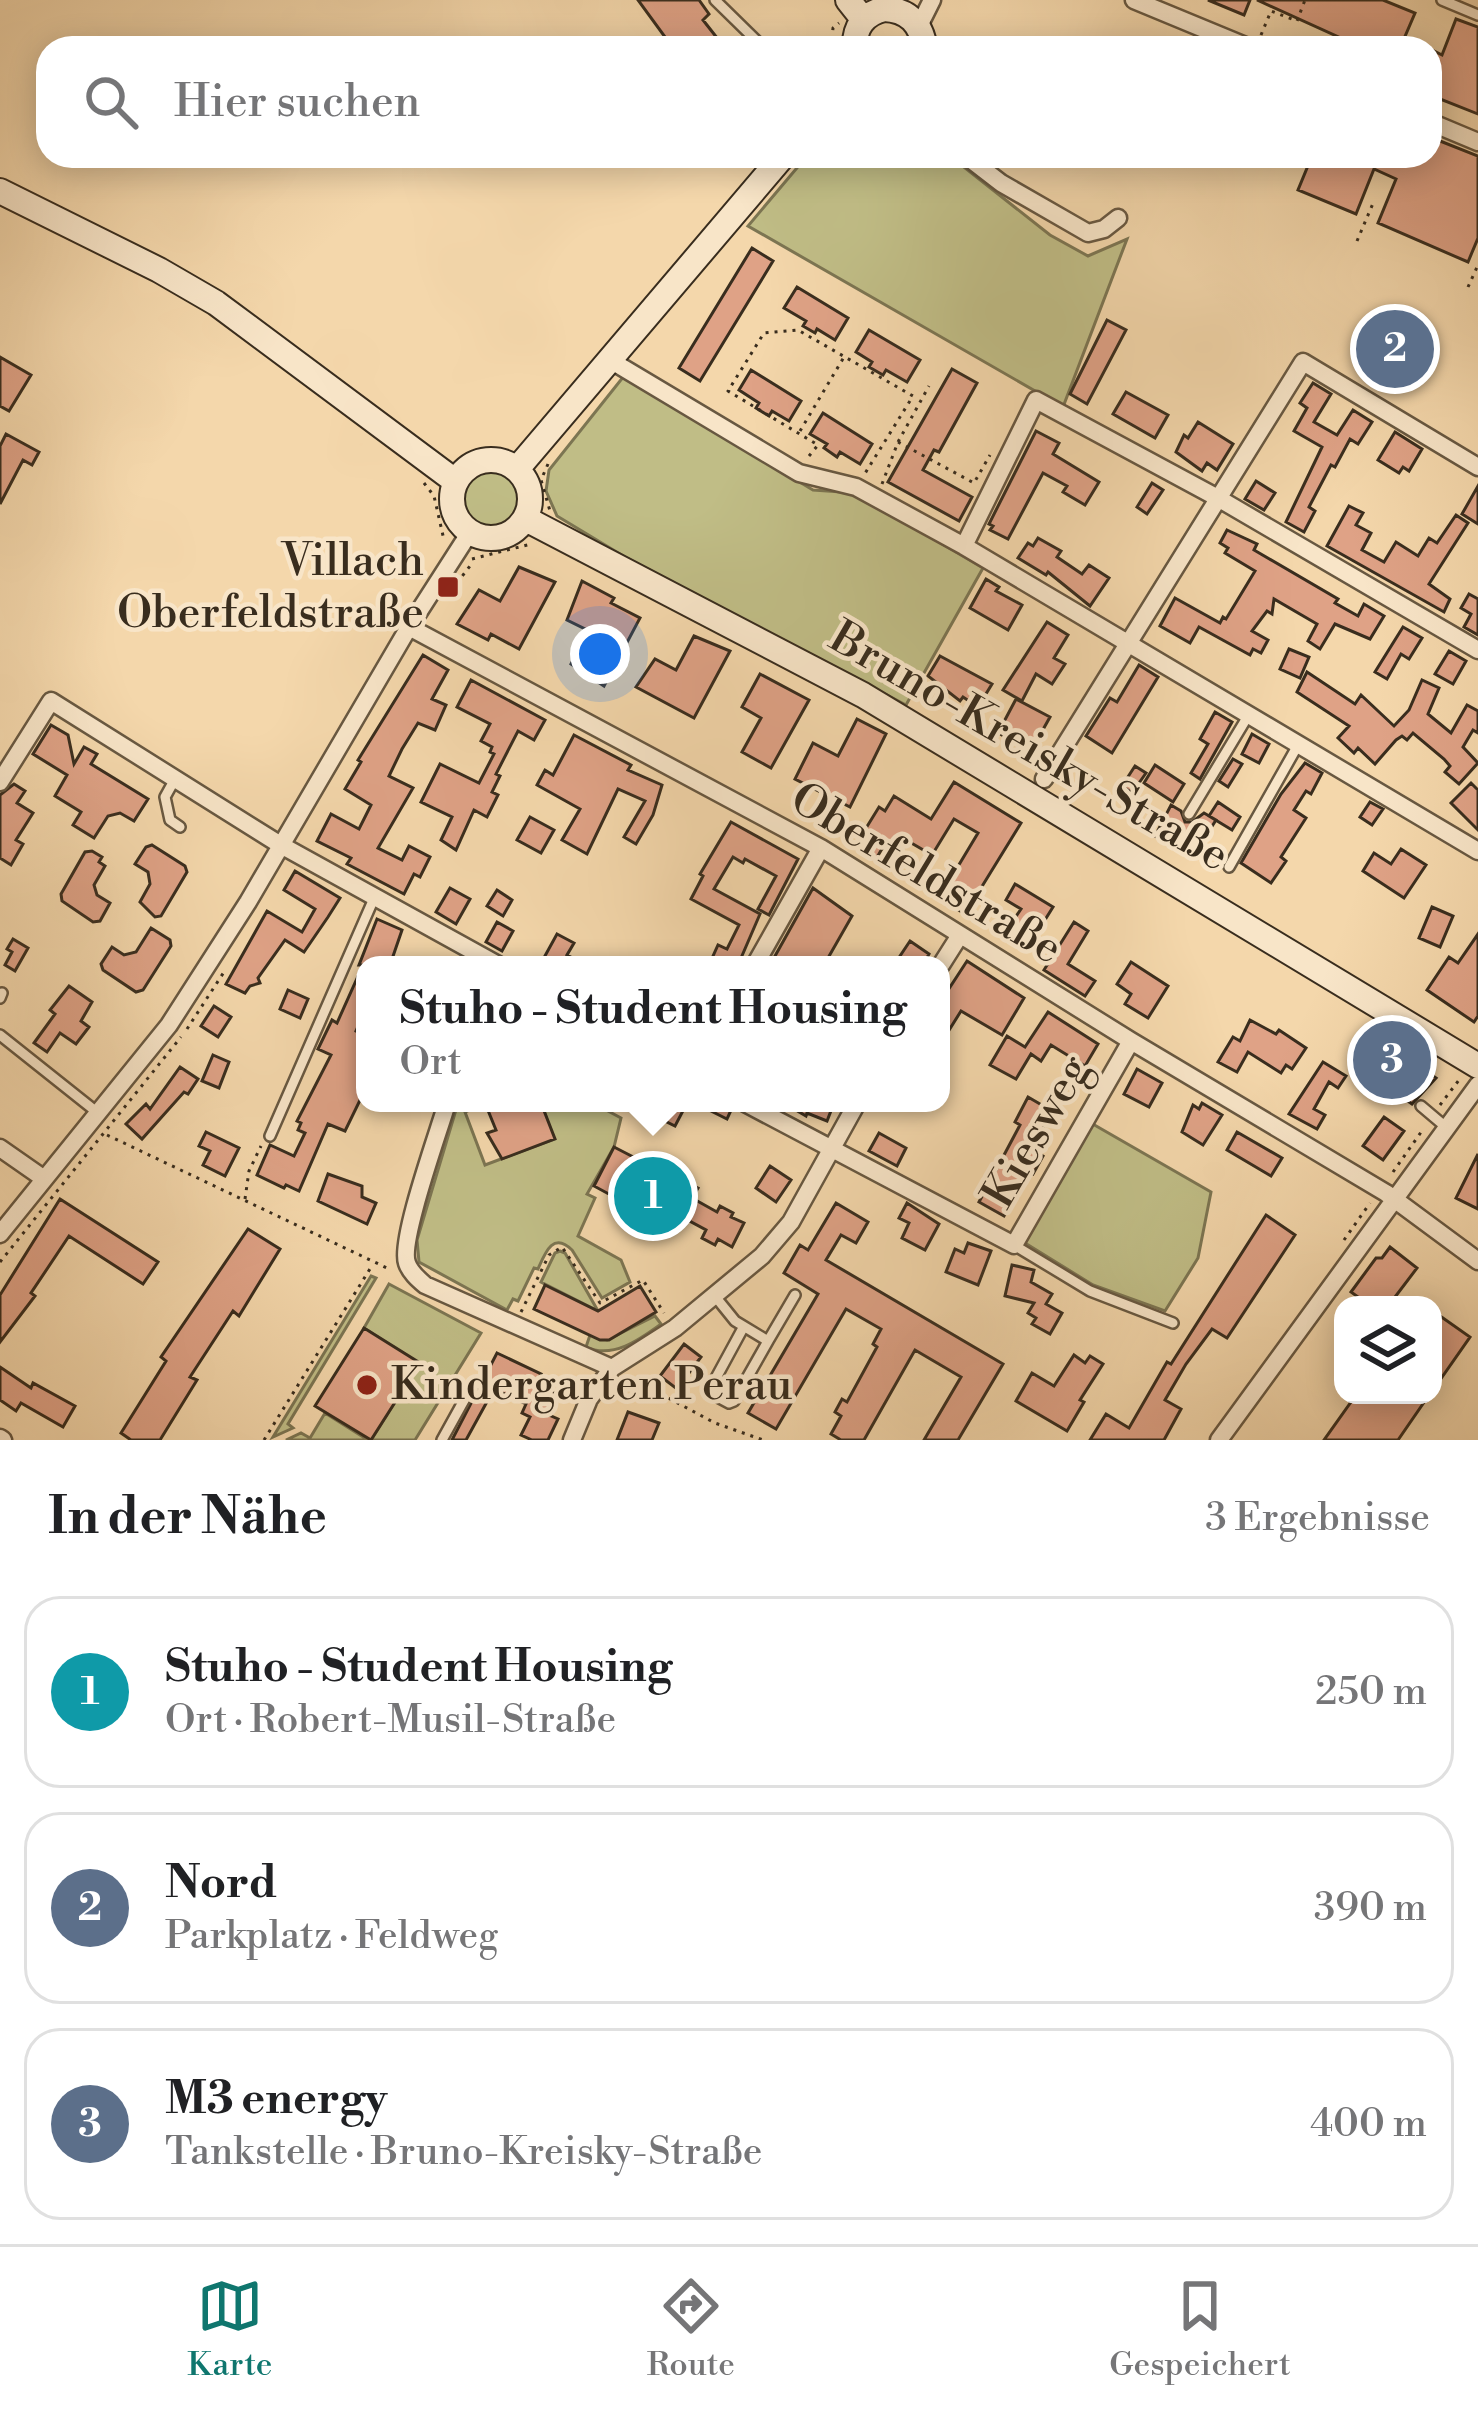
<!DOCTYPE html>
<html lang="de">
<meta charset="utf-8">
<style>
body{margin:0;font-family:"Libre Bodoni",serif;background:#f2f2f2;color:#202124}
.controls{position:absolute;right:36px;bottom:36px;display:grid;overflow:hidden;border-radius:24px;box-shadow:0 6px 30px #0003}
.controls button{width:108px;height:108px;display:grid;place-items:center;padding:0;border:0;border-bottom:3px solid #e0e0e0;background:#fff;color:#202124;font:60px sans-serif}
.you{position:absolute;left:600px;top:654px;width:42px;height:42px;margin:-30px;border:9px solid #fff;border-radius:50%;background:#1a73e8;box-shadow:0 0 0 18px #1a73e833}
.badge{display:grid;place-items:center;width:78px;height:78px;border-radius:50%;background:#0f766e;color:#fff;font-size:39px;font-weight:700}
.pin{position:absolute;translate:-50% -50%;border:6px solid #fff;box-shadow:0 3px 12px #0006}
.popup{position:absolute;left:356px;top:956px;width:594px;height:156px;box-sizing:border-box;display:grid;place-content:center;border-radius:24px;background:#fff;filter:drop-shadow(0 3px 9px #0005);font-size:39px;white-space:nowrap;color:#757577}
.popup b{font-size:45px;color:#202124}
.popup::after{content:'';position:absolute;left:50%;top:100%;margin-left:-24px;border:24px solid transparent;border-top-color:#fff}
.list{margin:0;padding:0;list-style:none}
h2{display:flex;justify-content:space-between;align-items:center;height:156px;margin:0;padding:0 48px;font-size:51px}
h2 small{font-size:39px;font-weight:400;color:#757577}
.list li{display:grid;grid-template-columns:78px 1fr auto;gap:36px;align-items:center;box-sizing:border-box;height:192px;margin:0 24px 24px;padding:0 24px;border:3px solid #e0e0e0;border-radius:36px}
.list b{display:block;font-size:45px;white-space:nowrap}
.list p{margin:0;font-size:39px;white-space:nowrap;color:#757577}
.list em{font-size:39px;font-style:normal;color:#757577}
.icon{flex:none;width:66px;height:66px;fill:none;stroke:currentColor;stroke-width:2;stroke-linecap:round;stroke-linejoin:round}
.map{position:relative;flex:none;width:1478px;height:1440px;overflow:hidden}
.search{position:absolute;background:#fff;box-shadow:0 6px 30px #0003;left:36px;right:36px;top:36px;height:132px;display:flex;align-items:center;gap:30px;box-sizing:border-box;padding:0 42px;border-radius:36px;color:#757577;font-size:45px}
.sheet{height:804px;background:#fff}
nav{display:flex;justify-content:space-around;align-items:center;box-sizing:border-box;height:168px;border-top:3px solid #e0e0e0;background:#fff;font-size:33px;color:#757577}
nav a{display:grid;justify-items:center;gap:6px}
nav .on{color:#0f766e}
.map>svg:first-child{display:block}
</style>
<div class="map">
<svg width="1478" height="1440" viewBox="0 0 1478 1440">
<rect width="100%" height="100%" fill="#f4d7ab"/>
<filter id="stains"><feTurbulence type="fractalNoise" baseFrequency=".00167" numOctaves="4"/><feColorMatrix values="0 0 0 0 .2 0 0 0 0 .09 0 0 0 0 .02 0 0 0 .5 -.17"/></filter>
<radialGradient id="worn" r=".72"><stop offset=".6" stop-color="#630" stop-opacity="0"/><stop offset="1" stop-color="#630" stop-opacity=".3"/></radialGradient>
<path fill="#c0bd86" stroke="#7c7552" stroke-width="3" d="M807 156H950L1050 235 1088 256 1127 239 1063 407 748 226Z
M624 376 813 490 856 493 983 568 906 705 625 557 557 516 546 491 549 470Z
M460 501a30 30 0 1 1 60 0a30 30 0 1 1-60 0Z
M458 1103H470L472 1109 465 1112 485 1165 554 1139 541 1103H593L621 1118 614 1147 587 1194 595 1198 578 1236 621 1260 630 1282 602 1298 572 1250C553 1231 545 1253 538 1269L534 1268 518 1301 513 1299 507 1310 419 1262 417 1240Z
M1091 1123 1211 1192 1198 1258 1165 1311 1093 1285 1025 1243Z
M560 1251 565 1253 598 1311 541 1282 555 1253Z
M371 1276 376 1278 288 1424 293 1428 273 1437Z
M389 1284 481 1333 415 1440H371L419 1364 364 1328Z
M655 1316 661 1324C639 1340 613 1359 586 1347L590 1335 607 1340Z
M325 1413 368 1440H286L301 1433 310 1438Z"/>
<path fill="#dfa286" stroke="#392d1e" stroke-width="3" d="M638 0H699L709 14 703 20 725 48H673Z
M1208 0H1250L1244 15Z
M1257 0H1383L1415 13 1400 48H1363Z
M1456 19 1478 27V114L1430 95 1435 70 1430 68V49L1442 55Z
M1430 137 1478 156V238L1468 262 1378 223 1396 179 1374 169 1356 214 1298 190 1312 156H1430Z
M752 248 773 261 700 381 679 368Z
M797 287 848 318 835 340 817 329 815 333 803 326 806 321 784 308Z
M1107 320 1126 330 1087 404 1070 394Z
M869 330 920 360 907 382 886 370 883 375 869 367 872 362 856 352Z
M0 357 31 375 9 411 0 406Z
M952 369 977 383 939 452 934 450 923 470 972 497 959 521 888 482Z
M751 370 801 401 789 421 772 411 769 416 756 408 759 403 739 390Z
M1313 383 1331 394 1314 422 1337 435 1353 410 1372 422 1358 444 1350 439 1335 467 1331 465 1309 507 1315 511 1304 532 1286 522 1322 447 1294 431 1307 408 1300 403Z
M1126 392 1168 415 1155 438 1113 414Z
M823 413 872 444 860 464 840 452 837 457 824 448 827 444 810 434Z
M1198 422 1233 444 1217 470 1207 463 1202 471 1176 452 1184 435 1188 438Z
M1036 431 1059 443 1053 454 1099 482 1085 505 1063 492 1067 486 1043 473 1008 539 990 530 993 526 989 524Z
M1395 432 1422 449 1409 471 1403 467 1399 473 1378 460Z
M6 434 39 452 32 465 23 460 0 504V446Z
M1256 481 1275 493 1264 510 1245 499Z
M1152 483 1163 490 1147 514 1137 507Z
M1478 486V524L1462 514Z
M1349 506 1363 513 1356 525 1371 533 1362 550 1384 562 1396 542 1418 556 1429 538 1437 543 1456 515 1468 523 1429 584 1450 599 1444 612 1327 546Z
M1227 530 1257 544 1254 550 1338 599 1335 603 1358 616 1364 604 1384 616 1370 639 1335 624 1320 649 1308 641 1317 624 1274 599 1272 614 1267 611 1252 631 1268 640 1261 653 1253 649 1250 655 1199 627 1190 643 1160 626 1175 598 1220 623 1223 617 1226 619 1255 571 1225 553 1228 548 1220 543Z
M1038 538 1061 551 1057 557 1082 574 1089 565 1109 578 1090 606 1048 572 1046 575 1018 558 1028 543 1033 546Z
M519 567 555 582 519 649 491 634 488 640 457 624 479 590 500 601Z
M986 579 999 587 996 591 1022 605 1008 630 970 608Z
M582 581 614 598 611 603 640 618 604 686 571 664 589 631 567 620Z
M1469 594 1478 599V635L1464 627 1471 614 1461 608Z
M1047 622 1068 635 1054 658 1065 664 1052 684 1036 674 1022 701 1003 690Z
M1403 627 1422 638 1409 659 1401 654 1387 679 1375 672Z
M694 636 730 651 694 718 636 687 655 659 676 670Z
M1289 649 1309 657 1300 678 1280 669Z
M1449 651 1466 661 1453 684 1435 674Z
M423 655 448 670 432 699 446 705 435 730 418 723 402 749 389 776 413 788 378 848 402 860 409 846 430 857 420 877 414 874 404 894 347 864 351 858 317 841 331 814 359 829 371 805 345 789 361 762 358 760Z
M940 656 992 684 978 707 963 697 960 701 928 676Z
M1139 665 1158 677 1112 753 1086 736 1110 698 1117 702Z
M1307 672 1355 704 1361 695 1394 726 1409 710 1422 680 1439 688 1428 714 1451 733 1467 705 1478 711V733L1473 730 1463 747 1478 763 1459 784 1445 772 1450 766 1444 759 1413 733 1407 740 1402 736 1396 740 1375 764 1358 748 1354 753 1338 738 1349 726 1297 692Z
M760 674 809 700 771 768 742 752 761 718 742 707Z
M471 680 545 720 534 740 518 731 496 774 500 776 492 792 498 795 487 817 474 810 456 850 441 840 452 817 421 802 440 764 479 783 494 754 490 752 492 747 481 741 490 724 457 707Z
M1016 699 1050 717 1031 751 998 733Z
M1215 712 1232 722 1200 779 1191 773 1208 744 1200 739Z
M857 719 886 734 850 807 795 779 813 743 838 756Z
M51 725 68 735 74 764 84 747 97 754 91 764 148 799 134 821 120 813 108 816 94 838 73 825 81 812 55 796 67 775 33 754Z
M1252 734 1269 744 1259 763 1242 754Z
M574 735 631 765 628 770 662 785 653 815 636 844 624 837 645 801 618 789 587 854 562 840 580 809 537 785 545 770 553 775Z
M1233 759 1242 764 1228 787 1219 781Z
M1305 763 1322 773 1311 794 1306 791 1294 810 1306 818 1281 857 1286 861 1271 883 1241 863 1281 794Z
M1155 765 1184 784 1173 802 1144 783Z
M1135 766 1146 773 1132 793 1122 786Z
M954 782 1021 823 965 914 939 898 978 833 954 819 932 855 901 837 895 847 886 842 876 859 855 846 879 807 885 811 894 796 931 819Z
M1471 783 1478 790V830L1451 803Z
M14 784 25 791 17 803 33 813 16 840 23 844 11 865 0 858V795Z
M1218 802 1240 817 1232 830 1209 816Z
M1370 802 1383 809 1372 825 1360 817Z
M1171 805 1181 811 1185 822H1192L1204 813 1216 820 1193 856 1155 836Z
M530 817 554 830 541 853 517 840Z
M731 822 798 859 769 915 758 909 776 876 745 859 743 863 733 857 714 889 760 914 738 965H709L718 945 727 949 739 925 691 899 703 876 700 874Z
M152 845 185 866 187 872 161 916 155 917 140 902 150 884 148 872 135 864 146 847Z
M1401 849 1426 865 1404 898 1363 871 1374 853 1391 864Z
M92 851 102 857 99 862 105 866 94 885 97 895 110 903 100 921 93 922 62 901 61 894 85 852Z
M295 871 340 898 328 917 304 952 285 940 258 978 260 983 250 986 245 993 226 984 267 911 302 932 315 909 284 890Z
M1015 884 1053 907 1043 923 1036 918 1020 941 1006 931 1021 909 1006 900Z
M450 888 470 899 456 924 436 912Z
M813 888 852 916 824 965H770Z
M497 890 512 900 503 916 487 906Z
M1432 907 1453 916 1440 947 1419 938Z
M377 919 402 930 390 965H365V1010L356 1031 365 1036V1054L360 1065 365 1072 359 1085 365 1090 345 1131 328 1124 299 1191 286 1185 284 1188 257 1175 270 1145 294 1156 305 1133 298 1130 301 1123 297 1121 331 1055 318 1049 332 1020 337 1023 363 965H359Z
M497 922 513 931 502 951 486 942Z
M1074 922 1088 931 1068 964 1095 981 1085 996 1044 970Z
M151 928 170 940 171 946 143 990 136 992 103 970 101 964 112 947 124 955 136 952Z
M557 934 574 943 567 955 586 965H540Z
M1478 934V1016L1474 1022 1427 990 1449 957 1458 963Z
M13 939 28 948 15 971 5 965 12 952 7 949Z
M910 941 929 954 923 965H908L898 959Z
M967 961 1024 998 1002 1035 961 1011 941 1043V1001Z
M1131 962 1168 986 1148 1018 1125 1004 1131 994 1117 984Z
M69 986 92 1002 81 1021 89 1027 76 1044 60 1033 47 1052 34 1043 55 1014 50 1010Z
M288 990 308 999 300 1018 280 1009Z
M214 1006 231 1017 218 1037 201 1026Z
M1048 1012 1098 1044 1085 1066 1051 1045 1041 1061 1031 1054 1016 1079 990 1065 1007 1036 1025 1047Z
M1250 1020 1276 1034 1279 1030 1306 1048 1292 1069 1286 1065 1281 1073 1248 1052 1237 1072 1218 1062 1233 1037 1240 1041Z
M1386 1043 1391 1047 1396 1065 1405 1066 1410 1060 1436 1078 1412 1104 1377 1079 1370 1089 1359 1081Z
M213 1055 229 1062 219 1088 202 1081Z
M1323 1062 1346 1076 1338 1088 1329 1082 1314 1109 1325 1115 1317 1129 1289 1114Z
M180 1067 198 1079 188 1094 184 1092 142 1139 126 1124 146 1104 150 1109Z
M1137 1069 1162 1083 1149 1107 1124 1094Z
M1028 1097 1052 1111 1031 1149 1043 1156 1033 1174 1029 1172 1004 1216 979 1202 1020 1125 1015 1122Z
M485 1103H541L555 1139 502 1159 487 1133 496 1130Z
M672 1103 685 1107 675 1126 663 1120Z
M695 1103H732L733 1106 727 1119Z
M784 1103H834L827 1121 807 1113 806 1116Z
M1202 1103 1222 1115 1203 1145 1182 1132 1193 1105 1199 1109Z
M1384 1117 1404 1131 1383 1160 1363 1146Z
M206 1132 239 1148 225 1176 203 1165 210 1151 199 1146Z
M1237 1132 1282 1158 1271 1176 1227 1150Z
M879 1133 906 1148 897 1166 869 1151Z
M614 1147 676 1179 679 1174 692 1181 690 1184 698 1188 692 1198 717 1212 720 1206 733 1213 731 1217 744 1223 732 1247 718 1239 715 1245 702 1238 706 1230 682 1217 675 1228 669 1225 667 1230 653 1222 655 1219 594 1186Z
M1478 1154V1209L1456 1198Z
M770 1166 791 1180 776 1202 756 1188Z
M328 1174 362 1186V1197L376 1203 367 1224 318 1201Z
M60 1199 158 1262 143 1284 69 1236 31 1293 35 1296 0 1342V1295Z
M836 1203 868 1222 856 1243 841 1235 826 1260 1003 1364 958 1440H924L961 1377 915 1350 864 1440H841L831 1434 841 1416 835 1412 842 1399 847 1402 877 1347 873 1344 881 1329 846 1309 776 1429 748 1413 818 1294 784 1273 800 1245 808 1250Z
M907 1203 939 1224 925 1250 902 1238 909 1223 899 1218Z
M1266 1215 1295 1235 1227 1338 1212 1329 1186 1364 1165 1400 1181 1409 1164 1440H1090L1106 1414 1129 1428 1167 1362 1171 1364Z
M248 1229 280 1249 239 1316 233 1311 190 1377 197 1380 160 1440H131L121 1433 166 1361 161 1357Z
M968 1243 991 1251 978 1285 946 1272 955 1249 964 1253Z
M1390 1247 1417 1268 1389 1305H1369L1351 1292 1376 1258H1382Z
M1012 1265 1034 1270 1031 1282 1052 1294 1046 1304 1062 1313 1050 1334 1032 1324 1036 1318 1028 1313 1034 1303 1005 1296Z
M545 1285 598 1311 640 1286 656 1312 609 1340H600L534 1309Z
M1433 1311 1470 1337 1433 1390Z
M364 1328 420 1363 371 1440 315 1406Z
M684 1344 701 1357 677 1389 660 1376Z
M497 1353 541 1374 536 1384 559 1395 549 1415 558 1419 548 1440H532L521 1435 530 1417 522 1413 526 1404 494 1389 466 1440H452Z
M1074 1355 1085 1363 1090 1356 1103 1364 1080 1400 1084 1402 1067 1431 1016 1401 1032 1373 1054 1386Z
M0 1367 31 1388 33 1383 75 1406 63 1427 21 1403 16 1411 0 1400Z
M1356 1395H1429L1398 1440H1324Z
M628 1412 659 1423 652 1440H617Z"/>
<g fill="none" stroke-linecap="round" stroke-linejoin="round">
<defs>
<path id="lane" d="M715 0 764 48
M1442 0 1478 15
M175 779 165 797 170 820 180 827
M1189 814 1248 716
M1229 867 1298 745
M0 998 2 993
M1399 1024 1401 1058
M0 1035 98 1113
M1421 1106 1447 1128
M270 1136 375 896
M1014 1245 1090 1291 1173 1323
M714 1295 735 1321 768 1341 734 1401 729 1403 714 1395 711 1387 743 1328
M768 1341 795 1295
M442 1440 468 1393"/>
<path id="street" d="M1134 0 1250 48
M919 26 932 0
M1430 122 1478 142
M966 156 1001 183 1088 233 1104 229 1118 218
M610 360 799 473 856 487 964 546 1478 851
M964 546 1036 400 1216 497 1478 650
M409 627 821 848 1131 1041 1386 1193 1478 1261
M1044 779 1303 362 1478 467
M0 782 51 701 279 844 498 965
M755 965 821 848
M941 965 960 935
M447 1103C439 1131 399 1241 407 1263 410 1272 418 1279 425 1285L612 1368
M745 1103 1014 1245 1131 1041
M0 1148 43 1178
M0 1234 169 1025 248 902 409 627 470 532
M0 1438 3 1440
M572 1440 589 1399 612 1368 675 1328 762 1256 791 1222 857 1103
M1219 1440 1478 1085"/>
<path id="secondary" d="M848 0 863 19
M855 48C854 27 864 14 884 9 909 10 921 24 925 48
M0 191 159 270 216 303 455 481
M452 499a39 39 0 1 1 78 0a39 39 0 1 1-78 0Z
M517 469 783 156
M526 519 863 695 1478 1066"/>
</defs>
<use href="#lane" stroke="#685841" stroke-width="14"/>
<use href="#street" stroke="#685841" stroke-width="21"/>
<use href="#secondary" stroke="#392d1e" stroke-width="28"/>
<path stroke="#392d1e" stroke-width="3" stroke-dasharray="3 6" stroke-linecap="butt" d="M1261 35 1271 11 1297 21 1305 0
M831 48 833 28 839 23
M1357 241 1374 201
M1468 287 1478 265
M800 431 844 357
M898 442 974 483 990 455
M809 456 818 445 728 391 764 333 798 330 913 396 864 475
M548 464 541 480 550 511
M424 483 434 496 444 540
M882 484 898 442 929 386
M472 559 531 544
M457 583 473 562
M187 1029 224 972
M1440 1105 1459 1080
M107 1135 387 1268
M1393 1172 1424 1128
M245 1199 249 1171 261 1146
M1344 1240 1370 1203
M0 1262 181 1037
M521 1312 549 1255 562 1247 600 1303 643 1280 664 1313
M629 1377 715 1423 763 1440
M264 1440 373 1264"/>
<use href="#lane" stroke="#f8e5c8" stroke-width="9"/>
<use href="#street" stroke="#f8e5c8" stroke-width="16"/>
<use href="#secondary" stroke="#f8e5c8" stroke-width="24"/>
</g>
<g fill="#8f2418" stroke="#f8e5c8" stroke-width="4.5">
<rect x="436" y="575" width="24" height="24" rx="6"/>
<circle cx="367" cy="1385" r="12"/>
</g>
<g text-anchor="middle" dominant-baseline="central" stroke-width="9" stroke-linejoin="round" paint-order="stroke">
<g font-size="45" fill="#392d1e" stroke="#f8e5c8" text-anchor="end">
<text x="424" y="561">Villach<tspan x="424" dy="52">Oberfeldstraße</tspan></text>
<text x="391" y="1385" text-anchor="start">Kindergarten Perau</text>
</g>
<g font-size="45" fill="#392d1e" stroke="#f8e5c8">
<text transform="translate(1029 747) rotate(30)">Bruno-Kreisky-Straße</text>
<text transform="translate(926 874) rotate(31)">Oberfeldstraße</text>
<text transform="translate(1037 1132) rotate(-60)">Kiesweg</text>
</g>
</g>
<rect width="100%" height="100%" filter="url(#stains)"/>
<rect width="100%" height="100%" fill="url(#worn)"/>
</svg>
<div class="controls">
<button><svg class="icon" aria-label="layers" viewBox="0 0 24 24"><path d="M12 4l9 5-9 5-9-5zM3 14l9 5 9-5"/></svg></button>
</div>
<div class="you"></div>
<div class="pin badge" style="left:653px;top:1196px;background:#0f9aa8">1</div>
<div class="popup"><b>Stuho - Student Housing</b>Ort</div>
<div class="pin badge" style="left:1395px;top:349px;background:#5c6f8a">2</div>
<div class="pin badge" style="left:1392px;top:1060px;background:#5c6f8a">3</div>
<div class="search"><svg class="icon" aria-label="search" viewBox="0 0 24 24"><circle cx="10" cy="10" r="6"/><path d="M15 15l6 6"/></svg>Hier suchen</div>
</div>
<section class="sheet">
<h2>In der Nähe<small>3 Ergebnisse</small></h2>
<ul class="list">
<li><span class="badge" style="background:#0f9aa8">1</span><div><b>Stuho - Student Housing</b><p>Ort · Robert-Musil-Straße</p></div><em>250 m</em></li>
<li><span class="badge" style="background:#5c6f8a">2</span><div><b>Nord</b><p>Parkplatz · Feldweg</p></div><em>390 m</em></li>
<li><span class="badge" style="background:#5c6f8a">3</span><div><b>M3 energy</b><p>Tankstelle · Bruno-Kreisky-Straße</p></div><em>400 m</em></li>
</ul>
</section>
<nav>
<a class="on"><svg class="icon" aria-label="map" viewBox="0 0 24 24"><path d="M3 6l6-2 6 2 6-2v14l-6 2-6-2-6 2zM9 4v14M15 6v14"/></svg>Karte</a>
<a><svg class="icon" aria-label="directions" viewBox="0 0 24 24"><path d="M12 3l9 9-9 9-9-9zM9 14v-3h6M13 9l2 2-2 2"/></svg>Route</a>
<a><svg class="icon" aria-label="saved" viewBox="0 0 24 24"><path d="M7 4h10v16l-5-4-5 4z"/></svg>Gespeichert</a>
</nav>
